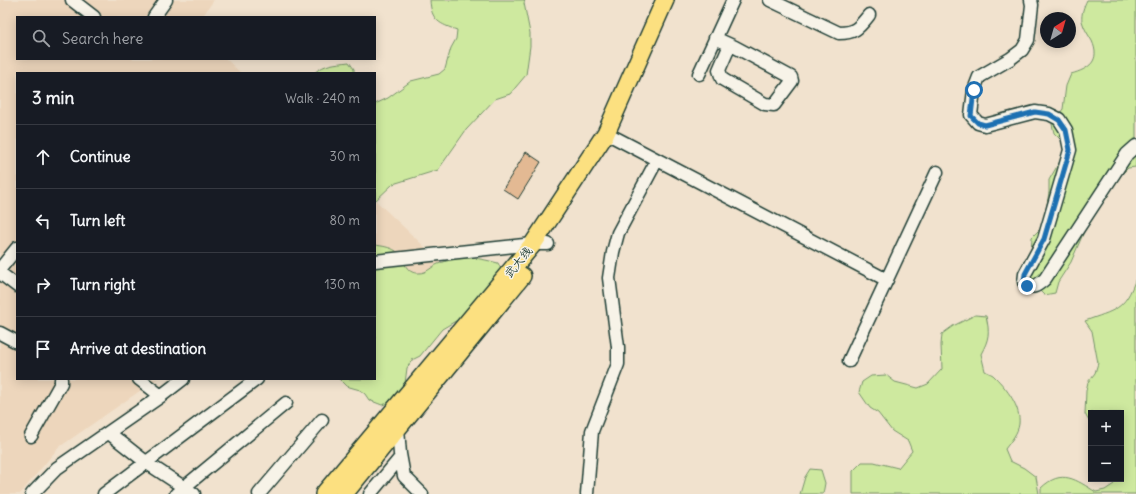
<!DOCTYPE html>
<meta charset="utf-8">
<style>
body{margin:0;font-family:Delius,"LXGW WenKai TC",sans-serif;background:#20242c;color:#f1f3f6}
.controls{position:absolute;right:12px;bottom:12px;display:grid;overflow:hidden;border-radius:0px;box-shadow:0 2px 10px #0003}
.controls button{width:36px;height:36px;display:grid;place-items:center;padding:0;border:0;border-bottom:1px solid #363941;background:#171b24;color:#f1f3f6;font:20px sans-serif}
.compass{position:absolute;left:1040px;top:12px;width:36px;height:36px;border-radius:50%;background:#171b24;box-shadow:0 2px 10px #0003;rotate:37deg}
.stop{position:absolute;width:12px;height:12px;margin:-9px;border:3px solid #1f6fb2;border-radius:50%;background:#fff}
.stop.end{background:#1f6fb2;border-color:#fff;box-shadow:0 1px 4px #0008}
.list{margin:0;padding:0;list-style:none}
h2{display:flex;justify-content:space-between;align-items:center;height:52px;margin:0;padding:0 16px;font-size:17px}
h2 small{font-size:13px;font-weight:400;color:#9ea1a6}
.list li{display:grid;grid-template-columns:26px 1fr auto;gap:12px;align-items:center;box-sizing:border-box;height:64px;padding:0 16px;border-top:1px solid #363941}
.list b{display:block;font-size:15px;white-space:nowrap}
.list em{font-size:13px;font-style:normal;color:#9ea1a6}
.icon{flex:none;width:22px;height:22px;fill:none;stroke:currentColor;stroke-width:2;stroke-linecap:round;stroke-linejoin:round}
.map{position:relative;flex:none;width:1136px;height:494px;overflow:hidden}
.search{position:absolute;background:#171b24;box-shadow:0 2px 10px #0003;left:16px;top:16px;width:360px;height:44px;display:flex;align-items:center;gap:10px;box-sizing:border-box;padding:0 14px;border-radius:0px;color:#9ea1a6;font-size:15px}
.panel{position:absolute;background:#171b24;box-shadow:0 2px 10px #0003;left:16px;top:72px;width:360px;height:308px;border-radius:0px}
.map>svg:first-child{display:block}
</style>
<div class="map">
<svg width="1136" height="494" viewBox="0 0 1136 494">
<rect width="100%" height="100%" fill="#f1e2ce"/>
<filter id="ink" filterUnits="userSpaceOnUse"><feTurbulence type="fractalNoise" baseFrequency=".025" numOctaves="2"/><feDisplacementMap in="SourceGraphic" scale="8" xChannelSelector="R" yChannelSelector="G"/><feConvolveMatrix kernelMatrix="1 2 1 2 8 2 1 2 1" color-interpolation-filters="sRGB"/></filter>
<g filter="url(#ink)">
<path fill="#edd6bc" d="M0 0H214L202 17H17V59H226L241 73H17V379H157L58 448 20 494H0Z
M375 200 465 285 375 299Z"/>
<path fill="#cee99f" stroke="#76936a" d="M430 0H525L524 3 530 33V46L526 75 510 94 495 99 466 130 438 170 393 184 375 201V104L388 98 411 81 439 74 445 69 451 48 456 39 457 30C440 24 431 21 430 0Z
M1087 0H1136V167L1128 168 1119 177 1086 227 1071 262 1058 282 1055 293 1044 295 1035 286 1030 273 1032 237 1041 228 1045 217 1049 192V180L1066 151 1062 141 1054 133 1052 124 1063 109 1066 86 1071 74C1089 69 1101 61 1092 41 1088 34 1084 29 1082 21 1081 14 1084 6 1087 0Z
M349 62 354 69V73H314C326 63 335 64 349 62Z
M375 245C382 246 390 247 396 251 405 258 404 274 419 273 427 273 431 267 438 264 461 255 475 257 498 263L502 271 459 319 442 329 420 356 412 360 407 368 404 391 391 402 382 405 369 400 365 394 360 390 346 386 339 379H375Z
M1136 278V494H1041V488C1062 468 1076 480 1096 492L1105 490 1114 484 1111 479H1121V413H1091V425L1085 414 1086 391 1088 382 1095 373 1098 363 1092 331 1085 321C1114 310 1125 311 1136 278Z
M975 315 986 316C990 333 989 339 981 354L985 371C988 373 993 374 995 377 1007 389 1021 407 1019 424 1018 433 1011 441 1005 449L1010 461 1024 468 1036 477 1039 494H853V471L862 462H874L898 468 912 451 908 441 892 431 878 413 870 408 859 392 862 382 871 376 886 375 895 382 918 388 928 384 942 369 941 345 942 334 953 326Z
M810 469 821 470 825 483 823 494H800L805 477Z"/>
<path fill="#e3b993" stroke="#1f3d34" d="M526 152 541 162 518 199 503 189Z"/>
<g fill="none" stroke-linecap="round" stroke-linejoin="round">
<defs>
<path id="minor" d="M72 0 94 17
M770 0 839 33C856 33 859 27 869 15
M1031 0 1032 5 1028 40 1022 50 1010 59 979 77 974 90 971 115 978 123 985 125 1035 112 1049 114 1059 119 1066 130 1070 150 1044 239 1025 274 1024 282C1032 291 1038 285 1045 279L1127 154 1136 146
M154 17 166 0
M715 38 735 47 791 77 792 81 774 105 765 104 722 79 719 70 730 45
M699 74 733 0
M606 133 887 280
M375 261 533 244H548
M0 269 17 248
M0 273 17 286
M0 333 17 342
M849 361 937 172
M139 379 161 396
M398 429 400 454 404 476 422 494
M109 433 147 463 194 494
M31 436 61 383V379
M32 494 57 468 161 396 183 379
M104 494 257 379
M176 494 286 403
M259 494 322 420
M370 494 400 458
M587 494 592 431 618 364V347L609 278 613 252 618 233 657 160"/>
<path id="highway" d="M324 494 533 244 606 133 665 0
M344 494 522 276"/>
</defs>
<use href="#minor" stroke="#1f3d34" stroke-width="15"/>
<use href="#highway" stroke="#1f3d34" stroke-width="20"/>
<use href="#minor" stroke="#f7f3e8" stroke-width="12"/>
<use href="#highway" stroke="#fce080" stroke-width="17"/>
</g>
</g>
<g fill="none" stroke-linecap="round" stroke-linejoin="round" filter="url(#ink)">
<path stroke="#1f6fb2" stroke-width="5" d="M974 90 971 116 978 123 985 125 1035 112 1049 114 1059 120 1066 130 1070 150 1044 239 1025 274 1024 282 1027 286"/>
</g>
<g text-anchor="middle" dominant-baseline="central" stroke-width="3" stroke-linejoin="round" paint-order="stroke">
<g font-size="12" fill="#1f3d34" stroke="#f7f3e8">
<text transform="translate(518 262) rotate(-50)">武大线</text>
</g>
</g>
</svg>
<div class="controls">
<button>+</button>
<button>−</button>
</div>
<svg class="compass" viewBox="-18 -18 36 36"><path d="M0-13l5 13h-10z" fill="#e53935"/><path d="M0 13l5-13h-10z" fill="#9ea1a6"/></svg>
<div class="stop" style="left:974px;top:90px"></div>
<div class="stop end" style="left:1027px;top:286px"></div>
<div class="search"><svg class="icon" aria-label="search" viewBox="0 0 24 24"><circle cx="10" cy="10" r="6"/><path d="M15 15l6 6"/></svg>Search here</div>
<section class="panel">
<h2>3 min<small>Walk · 240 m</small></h2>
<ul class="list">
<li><svg class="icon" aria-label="ahead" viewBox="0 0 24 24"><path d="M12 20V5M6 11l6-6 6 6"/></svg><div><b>Continue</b></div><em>30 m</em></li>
<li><svg class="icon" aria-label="left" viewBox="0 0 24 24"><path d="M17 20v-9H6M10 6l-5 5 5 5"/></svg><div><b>Turn left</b></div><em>80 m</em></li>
<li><svg class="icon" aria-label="right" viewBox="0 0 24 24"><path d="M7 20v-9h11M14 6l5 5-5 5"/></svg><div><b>Turn right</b></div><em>130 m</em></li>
<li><svg class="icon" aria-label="arrive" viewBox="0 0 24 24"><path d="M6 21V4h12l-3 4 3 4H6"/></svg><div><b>Arrive at destination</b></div></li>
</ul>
</section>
</div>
